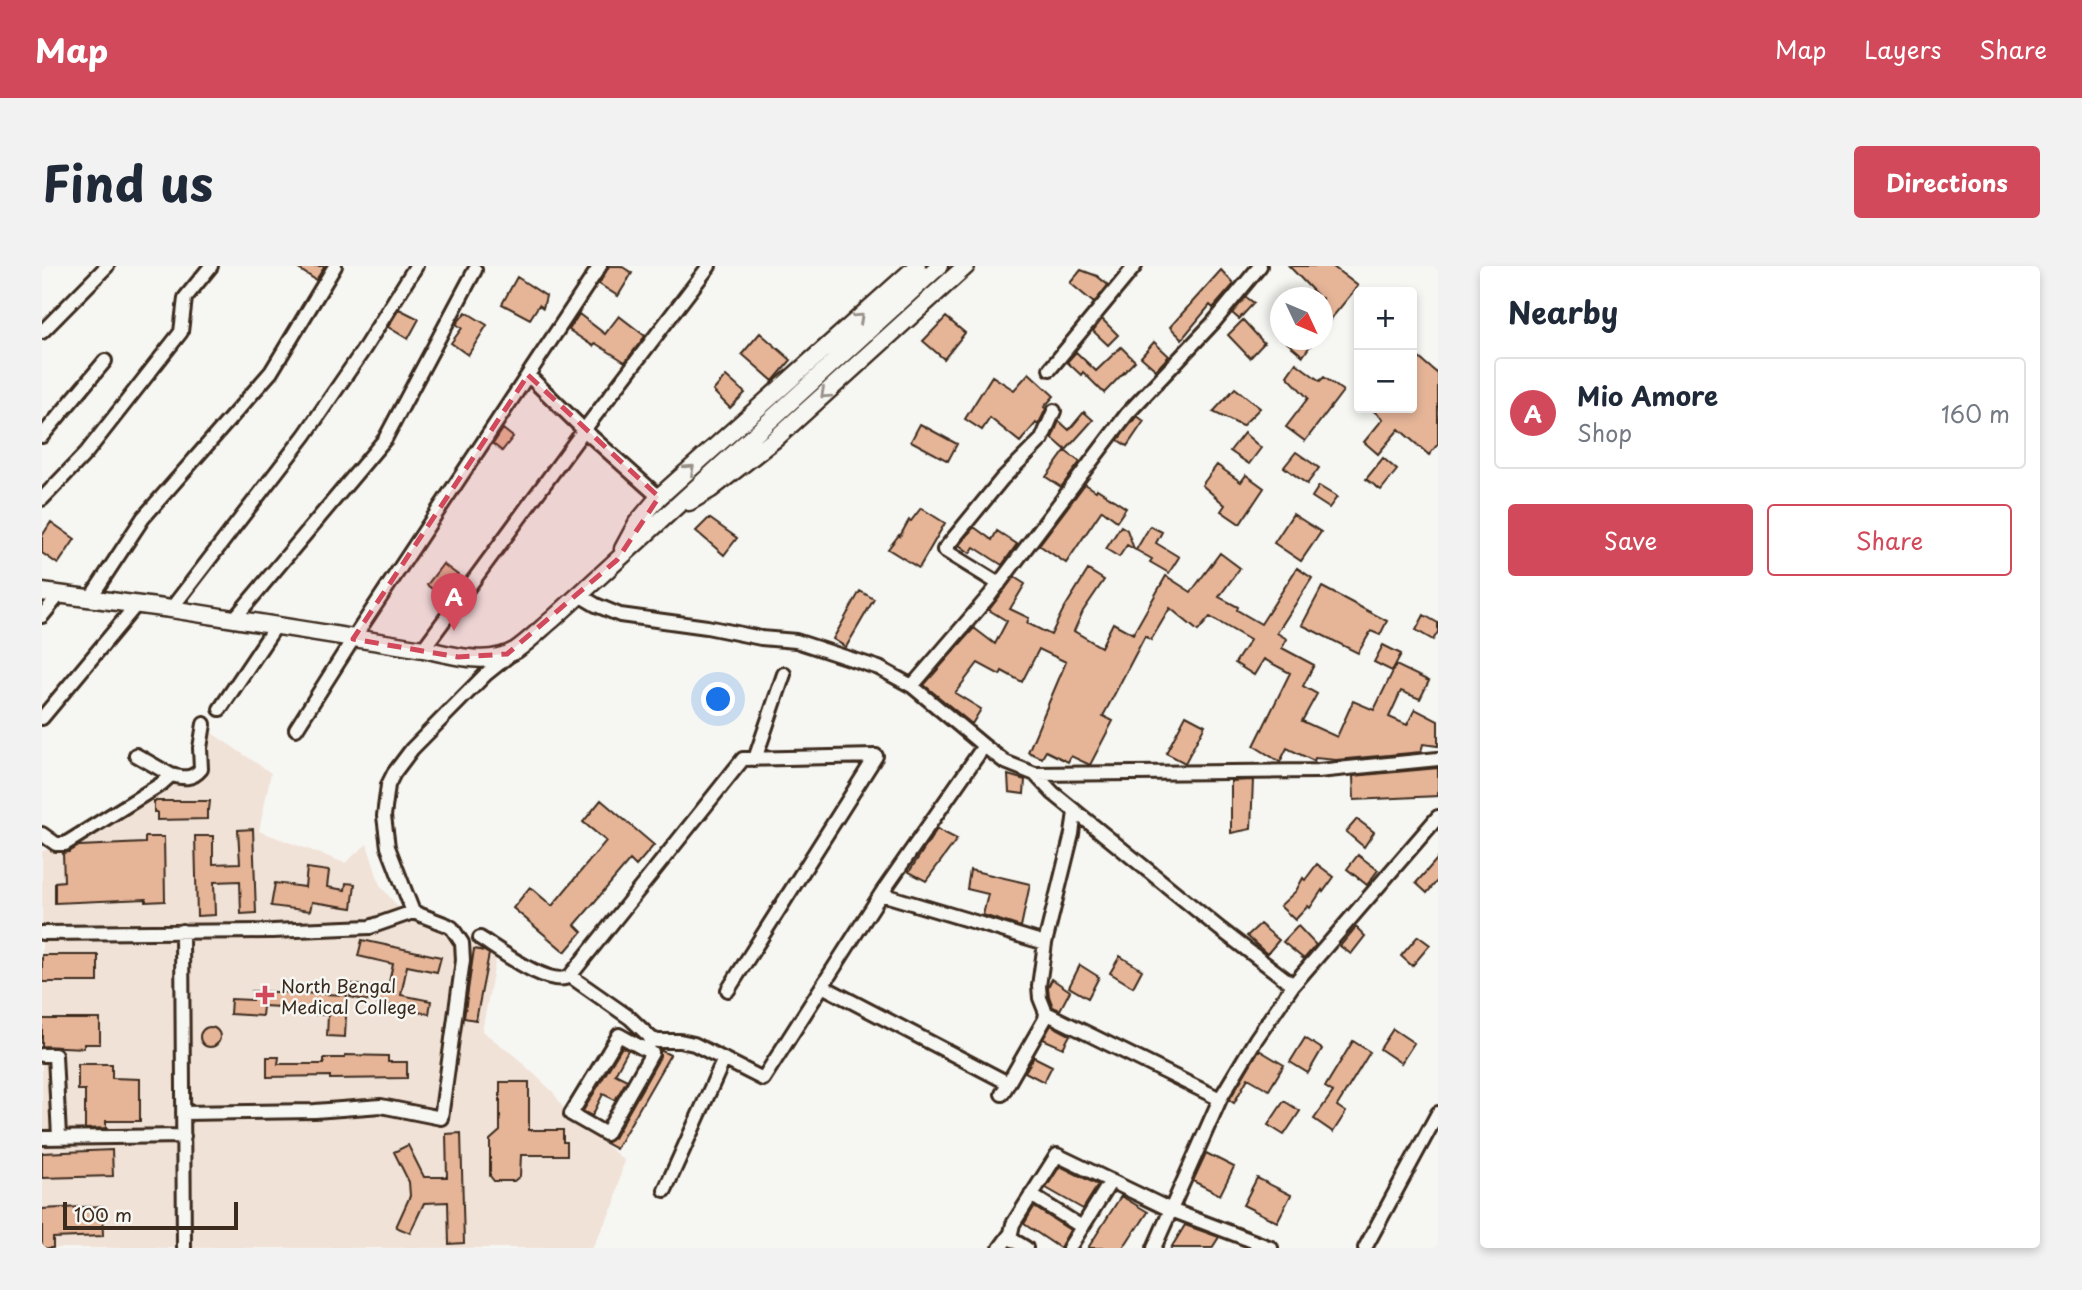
<!DOCTYPE html>
<meta charset="utf-8">
<style>
body{margin:0;font-family:"Playpen Sans",sans-serif;background:#f2f2f3;color:#1f2937}
.controls{position:absolute;right:21px;top:21px;display:grid;overflow:hidden;border-radius:7px;box-shadow:0 4px 10px #0003}
.controls button{width:63px;height:63px;display:grid;place-items:center;padding:0;border:0;border-bottom:2px solid #e0e1e3;background:#fff;color:#1f2937;font:35px sans-serif}
.compass{position:absolute;left:1228px;top:21px;width:63px;height:63px;border-radius:50%;background:#fff;box-shadow:0 4px 10px #0003;rotate:134deg}
.scale{position:absolute;left:21px;bottom:18px;width:175px;box-sizing:border-box;padding-left:7px;border:4px solid #3b2a1e;border-top:0;font-size:19px;line-height:24px;white-space:nowrap;color:#3b2a1e;-webkit-text-stroke:5px #f6f6f2;paint-order:stroke}
.you{position:absolute;left:677px;top:434px;width:24px;height:24px;margin:-18px;border:5px solid #fff;border-radius:50%;background:#1a73e8;box-shadow:0 0 0 10px #1a73e833}
.badge{display:grid;place-items:center;width:46px;height:46px;border-radius:50%;background:#d1495b;color:#fff;font-size:23px;font-weight:700}
.pin{position:absolute;translate:-50% -58px;filter:drop-shadow(0 2px 4px #0008)}
.pin::after{content:'';position:absolute;top:37px;width:24px;height:21px;background:inherit;clip-path:polygon(0 0,100% 0,50% 100%)}
.list{margin:0;padding:0;list-style:none}
h2{display:flex;justify-content:space-between;align-items:center;height:91px;margin:0;padding:0 28px;font-size:30px}
h2 small{font-size:23px;font-weight:400;color:#747a83}
.list li{display:grid;grid-template-columns:46px 1fr auto;gap:21px;align-items:center;box-sizing:border-box;height:112px;margin:0 14px 14px;padding:0 14px;border:2px solid #e0e1e3;border-radius:7px}
.list b{display:block;font-size:26px;white-space:nowrap}
.list p{margin:0;font-size:23px;white-space:nowrap;color:#747a83}
.list em{font-size:23px;font-style:normal;color:#747a83}
.actions{display:flex;gap:14px;padding:21px 28px}
.actions a{flex:1;padding:16px 0;border:2px solid #d1495b;border-radius:7px;text-align:center;font-size:24px;color:#d1495b}
.actions .main{background:#d1495b;color:#fff}
.map{position:relative;flex:none;width:1396px;height:982px;overflow:hidden;border-radius:7px}
header{display:flex;align-items:center;gap:42px;box-sizing:border-box;height:98px;padding:0 35px;background:#d1495b;color:#fff}
header strong{font-size:33px}
nav{display:flex;gap:38px;margin-inline-start:auto;font-size:24px}
.intro{display:flex;align-items:center;justify-content:space-between;box-sizing:border-box;height:168px;padding:0 42px}
h1{margin:0;font-size:49px}
.button{padding:18px 32px;border-radius:7px;background:#d1495b;color:#fff;font-size:24px;font-weight:700}
main{display:flex;gap:42px;padding:0 42px}
aside{flex:1;background:#fff;border-radius:7px;box-shadow:0 4px 10px #0003}
.map>svg:first-child{display:block}
</style>
<header>
<strong>Map</strong>
<nav><a>Map</a><a>Layers</a><a>Share</a></nav>
</header>
<div class="intro"><h1>Find us</h1><a class="button">Directions</a></div>
<main>
<div class="map">
<svg width="1396" height="982" viewBox="0 0 1396 982">
<rect width="100%" height="100%" fill="#f6f6f2"/>
<filter id="ink" filterUnits="userSpaceOnUse"><feTurbulence type="fractalNoise" baseFrequency=".0143" numOctaves="2"/><feDisplacementMap in="SourceGraphic" scale="14" xChannelSelector="R" yChannelSelector="G"/><feConvolveMatrix kernelMatrix="1 2 1 2 8 2 1 2 1" color-interpolation-filters="sRGB"/></filter>
<g filter="url(#ink)">
<path fill="#f1e2d7" d="M164 463 229 507 217 565 303 597 325 578 338 619 368 656 406 667 445 685 454 692 440 765 474 791 511 826 526 849 582 894 572 939 550 982H0V585L18 581 128 513 157 515 163 507Z"/>
<path fill="#e6b598" stroke="#3b2a1e" stroke-width="2" d="M252 0H283L274 14Z
M567 0H579L590 7 576 30 557 18Z
M1247 0H1290L1316 20 1292 49 1280 66V32L1274 31 1275 29Z
M1039 4 1055 10 1066 19 1052 37 1028 17Z
M1179 4 1192 18 1171 42 1168 39 1140 73 1128 61Z
M475 11 504 30 501 42 497 39 488 53 460 38Z
M1204 31 1212 37 1197 53 1190 47Z
M357 43 377 53 366 73 346 61Z
M424 46 445 59 426 89 409 77 420 62 414 58Z
M537 48 563 68 577 50 603 70 583 96 553 77 551 80 527 64Z
M904 51 923 67 902 93 881 75Z
M1060 53 1076 69 1066 79 1051 65Z
M1201 54 1222 77 1208 92 1186 69Z
M718 67 749 94 731 115 700 88Z
M1242 74H1272L1261 90Z
M1112 76 1127 90 1114 104 1099 91Z
M1079 81 1093 95 1062 127 1041 106 1039 109 1025 96 1034 86 1054 105Z
M1370 86 1396 108V178L1387 189 1357 163 1336 188 1322 176 1341 153 1328 142H1370Z
M1254 97 1278 115 1282 111 1301 125 1263 175 1244 161 1266 132 1245 110Z
M987 107 1012 130 1002 141 1004 143 996 159 994 157 978 176 948 152 940 164 923 153 950 110 972 124Z
M684 110 703 127 688 142 671 125Z
M1193 122 1218 142 1200 160 1171 146Z
M1042 146 1051 154 1024 184 1010 172 1017 155 1027 164Z
M1095 150 1102 155 1085 180 1076 174Z
M878 158 915 178 906 195 869 175Z
M461 163 471 171 460 185 451 178Z
M1202 167 1219 182 1207 198 1188 185Z
M1023 185 1038 196 1019 221 1004 211Z
M1254 186 1277 202 1265 218 1242 201Z
M1341 192 1355 204 1339 224 1324 213Z
M1175 199 1199 216 1204 209 1222 222 1198 258 1179 245 1183 239 1160 219Z
M1043 218 1054 225 1055 223 1084 242 1075 255 1060 244 1024 297 997 279Z
M1277 220 1295 231 1287 242 1270 231Z
M879 242 903 257 877 302 846 283 857 269 858 270 867 254 869 255Z
M1251 248 1279 266 1259 295 1232 277Z
M667 252 695 272 682 289 654 265Z
M9 256 33 273 16 298 0 287V270Z
M1079 260 1085 264 1092 283 1085 279 1077 291 1064 283Z
M1108 260 1120 266 1114 277 1137 291 1127 307 1108 296 1110 293 1094 284Z
M932 261 950 274 955 265 975 278 960 299 932 281 928 287 917 279Z
M1178 287 1198 302 1177 331 1196 341 1195 344 1219 358 1255 302 1270 312 1235 367 1245 373 1240 382 1272 399 1261 420 1275 428 1260 455 1295 471 1311 435 1332 444 1354 399 1387 415 1378 433 1359 425 1347 451 1365 459 1373 443 1396 455V480L1381 478 1379 486 1294 494 1273 492 1272 495 1245 482 1238 496 1212 480 1248 407 1222 393 1212 409 1193 397 1208 374 1168 351 1156 365 1128 342 1109 374 1103 370 1061 450 1071 455 1048 499 1029 490 1026 496 1004 485 1000 492 986 486 1024 396 997 383 980 416 960 405 958 409 936 397 913 427 939 443 930 458 882 419 932 362 953 378 965 355 947 344 972 311 983 318 968 343 987 352 985 357 1009 369 1020 346 1046 304 1062 314 1041 345 1032 365 1059 381 1071 357 1091 368 1124 310 1149 326Z
M401 298 420 312 405 334 385 319Z
M1280 321 1345 355 1338 369 1329 365 1316 387 1260 359Z
M818 325 832 333 804 381 791 373Z
M1382 349 1396 357V366L1391 374 1374 364Z
M1341 379 1359 388 1350 405 1332 396Z
M1144 449 1163 459 1143 497 1124 487Z
M1396 502V530L1312 534 1311 510Z
M966 509 983 514 982 528 967 526Z
M1211 514 1209 563 1189 567V515Z
M559 534 612 579 594 600 588 594 533 659 540 666 523 686 471 642 488 621 510 640 564 575 541 556Z
M112 535H168L167 544H165V553L115 554V546H112Z
M1315 553 1332 566 1322 581 1304 566Z
M211 563 214 647 199 648 198 615 172 616 173 649 155 650 153 570H171V598L198 597 196 564Z
M895 563 915 573 884 615 867 606Z
M103 571H122L123 635 104 636V633L13 637V616L22 615 21 587 27 586 37 580 103 577Z
M1316 589 1336 604 1325 619 1305 603Z
M1396 592V614L1385 627 1374 617Z
M1275 598 1292 611 1281 626 1280 624 1268 642 1266 640 1253 654 1238 640 1254 625 1261 612 1263 614Z
M265 602 287 605 285 621 303 624 304 617 313 618 310 642 270 636 268 645 229 640 233 617 263 621Z
M928 604 988 618 979 661 941 649 946 628 925 623Z
M1218 658 1237 674 1225 688 1205 670Z
M1256 660 1274 679 1262 693 1241 676Z
M1314 661 1323 670 1309 688 1298 680Z
M1376 670 1388 679 1370 700 1359 690Z
M320 674 399 691 395 706 365 700 359 729 389 735 387 748 308 731 311 718 345 725 351 698 316 690Z
M432 683 442 685 447 688 434 754 422 752Z
M0 689H56V716H0Z
M1078 690 1100 704 1091 721 1068 707Z
M1038 699 1057 711 1046 732 1027 721Z
M1010 713 1028 725 1018 744 1011 741 1007 730 1006 721Z
M210 725 305 729 303 771 285 770 286 749 239 747V741L221 740 220 750 188 748 189 733 210 734Z
M0 753H58V778H42V782L0 780Z
M1009 759 1028 769 1021 782 1001 773Z
M158 771a10 10 0 1 1 20 0a10 10 0 1 1-20 0Z
M1351 763 1372 777 1359 797 1338 783Z
M1263 772 1280 783 1266 807 1248 796Z
M1311 775 1328 786 1295 840 1304 846 1291 866 1272 853 1291 826 1283 821Z
M580 781 586 784 573 808 585 814 573 834 561 828 550 850 541 845Z
M618 784 628 789 574 883 563 877 572 872 618 791Z
M1217 784 1242 799 1227 824 1206 812 1192 837 1187 834Z
M303 789 346 790V796H365V812L288 813V810L225 811V791H237L236 798H282V792H303Z
M992 791 1010 800 1002 816 983 806Z
M36 798H70V812L98 813V855H64V862L43 863V824H36Z
M458 816H487V864H521V876H525V889H479L478 910 472 915H452L448 910V874L458 865Z
M1242 835 1258 845 1242 869 1226 859Z
M419 867 422 977 407 978 406 936 382 937 368 967 354 961 368 930 367 916 352 886 366 879 382 911H405L404 868Z
M70 884 71 910 0 912V887Z
M1164 887 1192 901 1178 929 1151 915Z
M1018 900 1056 919 1041 943 1004 922Z
M1215 912 1249 929 1235 956 1201 939Z
M1079 930 1106 946 1095 963 1094 962 1081 982H1046Z
M60 940 61 970 11 972V982H0V943Z
M992 941 1028 964 1018 982 982 958Z
M1143 959 1177 971 1170 982H1129Z"/>
<g fill="none" stroke-linecap="round" stroke-linejoin="round">
<defs>
<path id="minor" d="M0 66 65 0
M1008 103 1093 0
M486 109 542 164 617 231
M0 170 63 95
M0 233 44 187 139 66 143 32 169 0
M957 318 902 284 960 213 1000 173 1012 145
M537 329 554 339 578 349 665 361 719 372 754 375 837 402 870 420 942 480 963 496 993 508 1276 505 1396 493
M49 331 101 252 229 106 293 0
M129 343 263 169 320 86 374 0
M0 350 17 329
M192 353 343 173 433 4
M381 383 542 164 667 0
M870 420 949 328 1085 148 1171 57 1218 0
M178 443 233 361
M0 452 95 338
M254 463 311 373 558 0
M94 489 129 509
M713 493 742 408
M993 508 1011 527 1178 663 1251 719
M0 568 14 578H23L119 518 129 509C141 512 150 514 159 503L158 482 162 458
M839 628 1003 677
M371 646 346 581 342 550 346 519 352 507 370 483 444 408 469 388
M140 665 142 982
M0 667 230 665 328 661 371 646 405 659 410 662 420 677 421 694 399 852 339 840 273 845 141 847
M438 672C456 683 508 723 528 710L588 752 610 773 616 775H638L652 778 721 813 839 628 942 480
M528 710 701 493 834 490
M782 721 966 817
M686 724 834 490
M1004 747 1178 833
M604 784 577 769 529 848 564 868 610 787 604 784 610 773
M0 789H13L17 871
M960 828 1003 753 1004 747 998 732 997 720 1003 677 1030 568 1033 546
M0 872 142 870
M623 924 682 793
M989 929 1040 961
M966 971 984 982
M958 982 969 967 971 958 1015 889 1129 944 1229 982
M1027 982 1069 915
M1112 982 1178 833 1214 773 1251 719 1396 551
M1323 982 1396 847"/>
<path id="major" d="M647 236 669 223 733 173 924 0
M581 283 595 257 617 231 875 0
M0 326 129 343 381 383C410 389 446 401 474 384 487 375 500 362 512 352L897 0"/>
</defs>
<use href="#minor" stroke="#3b2a1e" stroke-width="18"/>
<use href="#major" stroke="#3b2a1e" stroke-width="21"/>
<use href="#minor" stroke="#f6f6f2" stroke-width="12"/>
<use href="#major" stroke="#f6f6f2" stroke-width="16"/>
</g>
<defs><path id="oneway-chevron" d="M-2-3.5L2.5 0L-2 3.5" fill="none" stroke-width="1.6" stroke-linecap="round" stroke-linejoin="round" transform="scale(1.75)"/></defs>
<g stroke="#989088">
<use href="#oneway-chevron" transform="translate(817 52) rotate(-42)"/>
<use href="#oneway-chevron" transform="translate(783 128) rotate(138)"/>
<use href="#oneway-chevron" transform="translate(648 203) rotate(-42)"/>
</g>
</g>
<path fill="#d1495b" fill-opacity="0.2" stroke="#d1495b" stroke-width="5" stroke-dasharray="14 9" stroke-linejoin="round" d="M486 109 617 231 575 294 465 388 416 391 311 373Z"/>
<path fill="#d1495b" stroke="#f6f6f2" stroke-width="2.5" d="M219.5 718.5h7v7h7v7h-7v7h-7v-7h-7v-7h7z"/>
<g text-anchor="middle" dominant-baseline="central" stroke-width="5" stroke-linejoin="round" paint-order="stroke">
<g font-size="18" fill="#3b2a1e" stroke="#f6f6f2" text-anchor="start">
<text x="239" y="719">North Bengal<tspan x="239" dy="21">Medical College</tspan></text>
</g>
</g>
</svg>
<div class="controls">
<button>+</button>
<button>−</button>
</div>
<svg class="compass" viewBox="-18 -18 36 36"><path d="M0-13l5 13h-10z" fill="#e53935"/><path d="M0 13l5-13h-10z" fill="#747a83"/></svg>
<div class="scale">100 m</div>
<div class="you"></div>
<div class="pin badge" style="left:412px;top:365px">A</div>
</div>
<aside>
<h2>Nearby<small></small></h2>
<ul class="list">
<li><span class="badge">A</span><div><b>Mio Amore</b><p>Shop</p></div><em>160 m</em></li>
</ul>
<div class="actions"><a class="main">Save</a><a>Share</a></div>
</aside>
</main>
